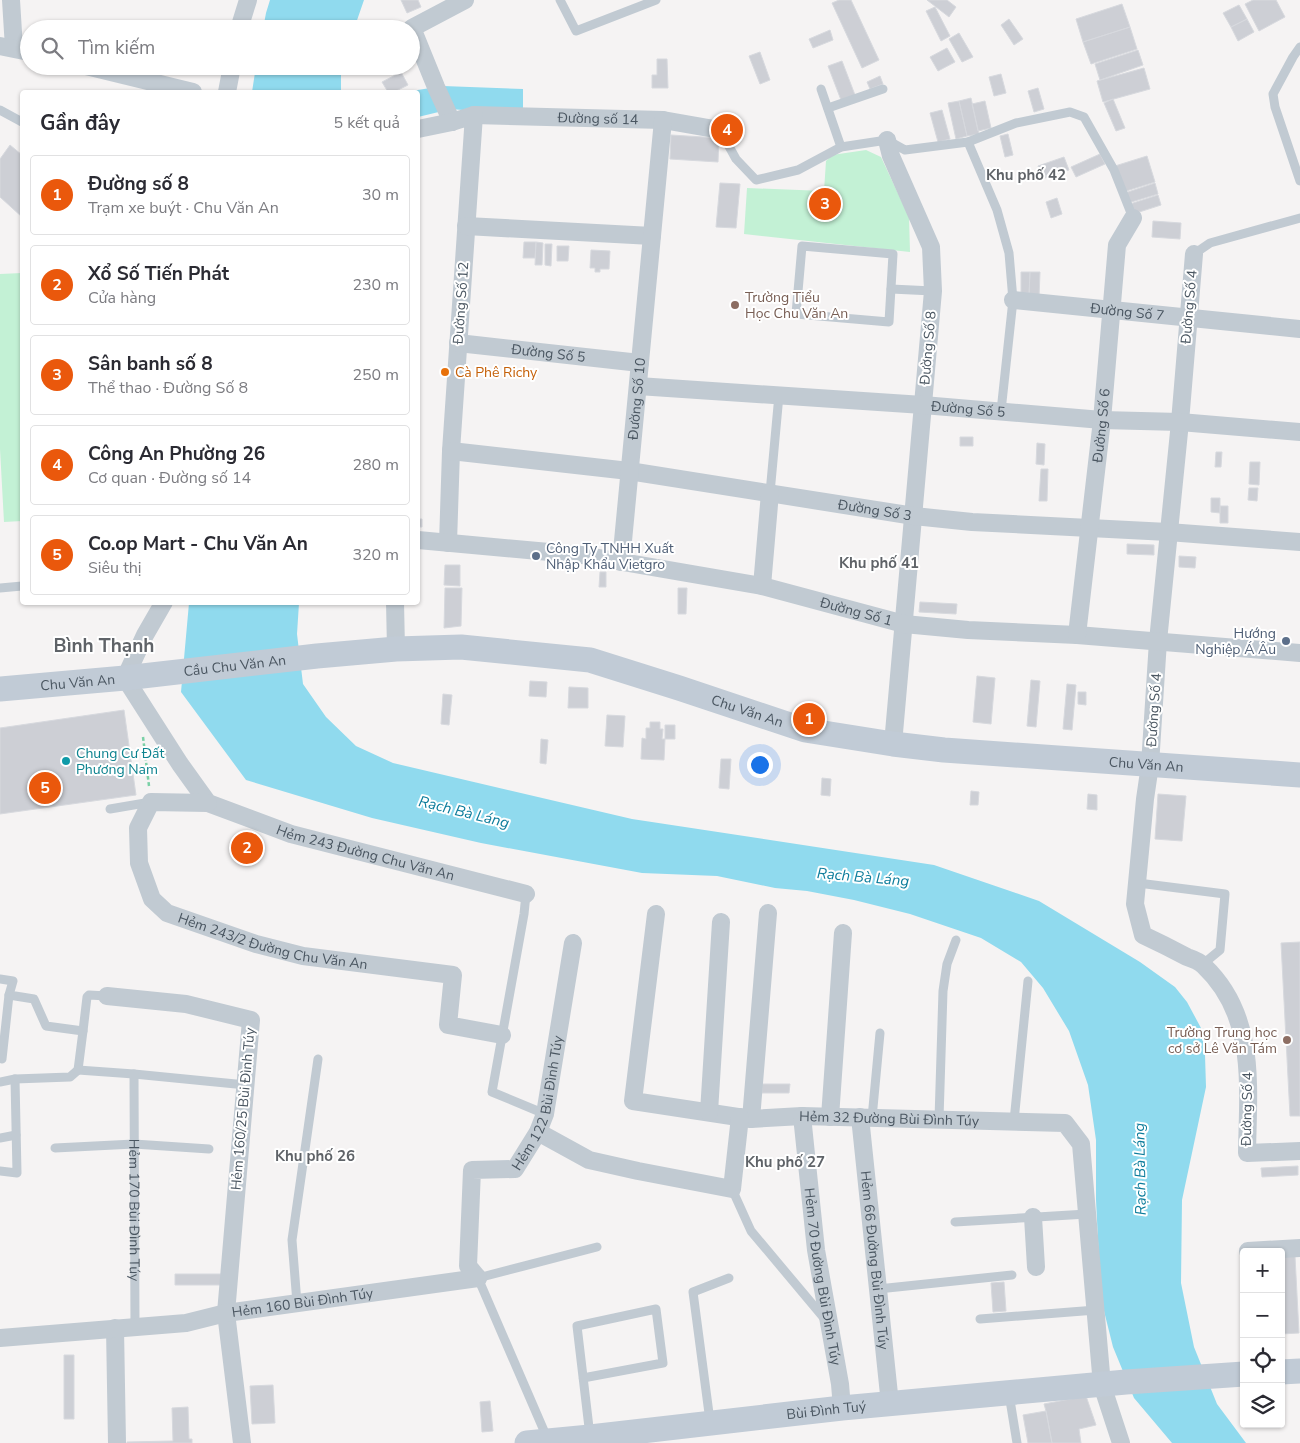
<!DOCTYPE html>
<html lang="vi">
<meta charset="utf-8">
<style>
body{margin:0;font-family:"Nunito Sans",sans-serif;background:#f2f2f3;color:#2b2b33}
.controls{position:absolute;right:15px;bottom:15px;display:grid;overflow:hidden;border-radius:5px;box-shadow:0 1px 4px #0004}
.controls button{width:45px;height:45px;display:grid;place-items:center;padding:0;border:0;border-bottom:1px solid #e1e1e2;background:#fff;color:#2b2b33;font:25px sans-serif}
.you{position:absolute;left:759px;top:764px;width:18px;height:18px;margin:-12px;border:4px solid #fff;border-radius:50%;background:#1a73e8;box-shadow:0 0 0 8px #1a73e833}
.badge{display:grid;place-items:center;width:32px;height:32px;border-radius:50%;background:#ea580c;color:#fff;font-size:16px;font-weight:700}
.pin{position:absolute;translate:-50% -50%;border:2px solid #fff;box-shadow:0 1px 5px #0006}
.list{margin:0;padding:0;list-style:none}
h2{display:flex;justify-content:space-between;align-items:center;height:65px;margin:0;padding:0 20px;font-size:21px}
h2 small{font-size:16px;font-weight:400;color:#7c7c81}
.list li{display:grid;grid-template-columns:32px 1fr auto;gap:15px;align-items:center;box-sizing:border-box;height:80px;margin:0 10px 10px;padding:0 10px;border:1px solid #e1e1e2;border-radius:5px}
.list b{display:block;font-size:19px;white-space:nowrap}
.list p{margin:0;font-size:16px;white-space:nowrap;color:#7c7c81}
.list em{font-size:16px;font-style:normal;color:#7c7c81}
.icon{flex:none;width:28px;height:28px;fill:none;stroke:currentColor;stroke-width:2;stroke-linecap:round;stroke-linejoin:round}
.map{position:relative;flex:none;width:1300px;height:1443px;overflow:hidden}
.search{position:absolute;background:#fff;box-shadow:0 1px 4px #0004;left:20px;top:20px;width:400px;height:55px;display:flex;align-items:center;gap:12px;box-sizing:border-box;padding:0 18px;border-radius:28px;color:#7c7c81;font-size:19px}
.panel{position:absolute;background:#fff;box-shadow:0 1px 4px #0004;left:20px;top:90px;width:400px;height:515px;border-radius:5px}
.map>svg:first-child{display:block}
</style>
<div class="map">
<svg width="1300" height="1443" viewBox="0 0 1300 1443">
<rect width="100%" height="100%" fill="#f5f3f3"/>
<path fill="#c3f1d5" d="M866 150 881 157 909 217 910 252 744 234 747 188 824 191 826 161 832 155Z
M22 273V521L4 522 0 449V274Z"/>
<path fill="#90daee" d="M270 0H364L354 29H263L266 13Z
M256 66H341V92H252Z
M443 86 523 89V115L451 109 418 117V92H405Z
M189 603H299L297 634 303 684 326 717 356 746 393 763 632 819 934 865 1039 901 1140 962 1175 987 1187 1002 1201 1028 1205 1055 1206 1087 1182 1200 1181 1283 1194 1347 1217 1404 1246 1443H1172L1134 1398 1113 1347 1101 1299 1096 1200V1140L1088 1085 1069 1031 1043 988 1021 962 981 938 910 914 854 900 807 891 775 888 717 876 642 873 481 843 372 818 246 780 181 692Z"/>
<path fill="#cdcfd5" stroke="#d7d9de" d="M401 0H418L421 7 407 13Z
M839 0H851L879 60 862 68 832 3Z
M927 0H947L956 7 949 17Z
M1253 0H1276L1285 17 1259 31 1245 4Z
M1122 4 1130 27 1083 42 1076 19Z
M1239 5 1247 19 1231 27 1223 13Z
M935 7 950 36 941 41 926 11Z
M1009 19 1023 39 1014 45 1001 25Z
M1247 19 1254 32 1238 41 1231 27Z
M1130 27 1137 49 1091 64 1083 42Z
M830 30 833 40 813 48 809 39Z
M959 33 973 57 962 62 949 39Z
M947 48 955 62 938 71 930 57Z
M1138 50 1143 65 1100 80 1095 64Z
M760 52 770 80 760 84 749 56Z
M657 59H667L668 88H652V75H657Z
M842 61 855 95 841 100 828 66Z
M1144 68 1150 89 1103 102 1097 81Z
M401 72 408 85 394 92H388L382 82Z
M1001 74 1006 93 994 96 989 77Z
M880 76 883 84 870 89 867 82Z
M1038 88 1044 109 1034 112 1028 91Z
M971 98 979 134 967 136 959 101Z
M1113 99 1125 128 1116 131 1104 103Z
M959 101 967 136 956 139 948 103Z
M985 101 991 128 978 131 972 104Z
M942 110 950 139 938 142 930 113Z
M1008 134 1013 155 1005 157 1000 136Z
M671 135 719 138 718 162 670 159Z
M10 145 22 155V217L0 197V159Z
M1100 154 1105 164 1076 177 1071 167Z
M1147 156 1155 182 1123 192 1115 166Z
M1064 157 1069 170 1042 179 1038 166Z
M720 183 740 184 736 228 716 227Z
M1155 183 1158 194 1128 203 1125 193Z
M1158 195 1161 205 1133 214 1130 204Z
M1057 198 1062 214 1051 218 1046 202Z
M1153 221 1181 223 1180 239 1152 237Z
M524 242H536L535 258H523Z
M536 242 543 243 542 265H535Z
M545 244H552L551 266 545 265Z
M557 246H569L568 261H557Z
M591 250 610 251 609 269H600V272H595V268H590Z
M1021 272H1030L1029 293H1021Z
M1030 272H1040L1039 298H1029Z
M960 437H973V446H960Z
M1037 443 1045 444 1044 465 1036 464Z
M1216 452H1222L1221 467H1215Z
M1250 462H1260L1259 485 1249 484Z
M1041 469H1048L1047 501H1039Z
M1249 488H1258L1257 501 1248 500Z
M1211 498H1220V513L1211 512Z
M1220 506H1228V523H1220Z
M418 519H422V527H418Z
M1127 544 1154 545V555L1127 554Z
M1179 556 1196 557 1195 568 1179 567Z
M445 565H460V586L444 585Z
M600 572H606V587H599Z
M445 588H462L461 626 444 628Z
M678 588H687L686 614H678Z
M920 602 957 604 956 614 919 612Z
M977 676 995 678 991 724 973 722Z
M1031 680 1040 681 1036 727 1027 726Z
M530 681 547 682 546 697 529 696Z
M1067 684 1076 685 1072 730 1063 729Z
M569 687 588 688V708H568Z
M1078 692H1086V705L1078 704Z
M443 694 452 695 449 725 441 724Z
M124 710 136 795 0 814V728Z
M607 715 625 716 623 747 605 746Z
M650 722H660V729H663L662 739H665L664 760 641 759 642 738 646 739V728H650Z
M665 725H675V739H665Z
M541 739 548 740 546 764 540 763Z
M721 759H731L729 789 719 788Z
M822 778 831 779 830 796 821 795Z
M971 791 979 792 978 805H970Z
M1088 794 1097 795V810L1087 809Z
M1158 794 1186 796 1182 841 1155 839Z
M1300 942V1116H1290L1281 943Z
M762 1084H790L789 1093H762Z
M1298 1166V1175L1262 1177 1261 1168Z
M1281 1256H1295L1299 1333 1281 1334Z
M175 1274H221V1285H175Z
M1004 1282 1006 1311 993 1312 991 1283Z
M64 1355H74V1419H64Z
M273 1385 275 1423 252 1424 250 1386Z
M1086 1396 1096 1425 1079 1429 1081 1443H1052L1046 1411 1044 1404Z
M490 1401 493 1431 482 1432 480 1402Z
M188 1407 189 1439H192V1443H127V1442L173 1441 172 1408Z
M1046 1411 1052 1443H1028L1023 1415Z"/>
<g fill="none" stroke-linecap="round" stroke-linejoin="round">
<path stroke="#7ad0a6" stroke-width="2.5" stroke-dasharray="4 2.5" stroke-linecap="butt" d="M143 737 149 786"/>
<g stroke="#c1cad2" stroke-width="9">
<path d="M560 0 576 31 656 0"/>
<path d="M1300 47 1293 57 1273 94 1275 107 1300 181"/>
<path d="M821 89 841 147"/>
<path d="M828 108 883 89"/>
<path d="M0 110 22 122"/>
<path d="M720 130 736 159 756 180 798 170 841 147 887 140 905 150 968 142 1016 123 1070 112 1084 117 1114 170 1133 218"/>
<path d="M968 142 997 210 1009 253 1013 300 1001 411"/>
<path d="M802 246 893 254 889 322 796 314Z"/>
<path d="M1194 254 1210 243 1300 218"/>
<path d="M891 289 933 291"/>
<path d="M770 493 779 395"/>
<path d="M0 588 22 586"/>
<path d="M110 809 151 802"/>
<path d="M1138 883 1225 894 1220 950 1203 964"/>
<path d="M526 894 524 914 492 1092 545 1114"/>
<path d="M0 979 13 981 9 995 34 999 46 1026 83 1031 78 1070"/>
<path d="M83 1031 87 997 89 995 107 996"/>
<path d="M2 1059 9 995"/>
<path d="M78 1070 134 1074 246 1085"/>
<path id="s1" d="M134 1074 135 1327"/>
<path d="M0 1082 15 1079 70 1077 78 1070"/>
<path d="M872 1118 880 1033"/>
<path d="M939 1119 943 991 947 964 956 940"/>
<path d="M1014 1121 1028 981"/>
<path d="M0 1138 16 1135"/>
<path d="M55 1148 134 1144 209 1149"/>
<path d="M0 1171 17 1173 15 1079"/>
<path d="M732 1189 751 1231 824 1318"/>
<path d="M955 1222 1087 1214"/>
<path d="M878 1289 1012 1275"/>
<path d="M297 1303 292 1240 318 1059"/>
<path d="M980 1319 1096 1310"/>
<path d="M583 1378 663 1363 656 1309 577 1326 590 1436"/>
<path d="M1009 1394 1017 1443"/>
<path d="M710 1421 693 1292 729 1278"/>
<path d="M548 1440 478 1278 597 1247"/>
</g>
<g stroke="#c1cad2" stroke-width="18">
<path d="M11 0 14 48"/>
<path d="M239 29 248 0"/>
<path d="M0 46 29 52"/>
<path d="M86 66 193 92"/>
<path d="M227 92 232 66"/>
<path id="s2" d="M474 115 663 120 720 130"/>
<path d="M452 122 436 87 412 28 465 0"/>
<path d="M418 129 452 122 474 115 451 451 448 543"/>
<path d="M887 140 891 156 931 247 933 291 893 744"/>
<path d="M466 226 652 236"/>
<path d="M1194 254 1180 422 1158 641 1150 765 1145 799 1135 904 1143 935C1158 942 1172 949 1187 957 1193 959 1200 962 1204 966 1257 1016 1248 1087 1247 1153L1300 1151"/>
<path id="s3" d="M1013 300 1300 329"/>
<path id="s4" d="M458 343 640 363"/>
<path id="s5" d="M638 386 923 405 1102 420 1180 422 1300 432"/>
<path id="s6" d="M451 451 629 471 914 516 972 522 1168 532 1300 542"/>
<path id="s7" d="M418 540 582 555 762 586 904 624 968 630 1077 635 1300 653"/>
<path id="s8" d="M621 562 663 120"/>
<path d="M762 586 770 493"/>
<path id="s9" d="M164 602 145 635 125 678 180 764 208 803 291 834 526 894"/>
<path d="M395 602 396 649"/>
<path id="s10" d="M1077 635 1102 420 1117 245 1133 218"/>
<path id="s11" d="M208 803 151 802 138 828 139 863 152 899 167 913 256 944 303 956 453 975 448 1025 502 1035"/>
<path id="s12" d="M656 914 633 1101 751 1119 802 1116 1065 1123 1081 1144 1102 1385 1121 1443"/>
<path d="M107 996 186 1004 251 1020 226 1313 242 1443"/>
<path d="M709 1112 721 922"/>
<path id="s13" d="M802 1116 816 1250 840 1384 842 1408"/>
<path d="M830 1117 843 933"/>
<path id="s14" d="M860 1117 890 1404"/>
<path d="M751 1119 768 913"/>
<path d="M538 1132 589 1160 638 1171 732 1189 740 1117"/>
<path d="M1033 1217 1036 1267"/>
<path d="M1248 1251 1300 1248"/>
<path id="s15" d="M478 1278 468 1266 472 1170 515 1169 538 1132 545 1114 573 943"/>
<path d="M115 1328 117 1443"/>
<path id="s16" d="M0 1338 186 1323 226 1313 478 1278"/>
</g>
<g stroke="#c1cbd6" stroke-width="25">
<path id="s17" d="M0 689 125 678 317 656 396 649 461 647 590 660 679 688 805 730 893 744 944 750 1300 775"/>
<path d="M1281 1372 1300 1371"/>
<path id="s18" d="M527 1443 590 1437 842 1408 1126 1382 1244 1374"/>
</g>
</g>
<g fill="#8d6e63" stroke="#fff" stroke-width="2">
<circle cx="735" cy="305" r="5"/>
<circle cx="1287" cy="1040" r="5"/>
</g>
<circle fill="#e8710a" stroke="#fff" stroke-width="2" cx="445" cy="372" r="5"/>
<g fill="#5c6f8a" stroke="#fff" stroke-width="2">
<circle cx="536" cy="556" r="5"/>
<circle cx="1286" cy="641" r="5"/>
</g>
<circle fill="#0f9aa8" stroke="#fff" stroke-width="2" cx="66" cy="761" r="5"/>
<g text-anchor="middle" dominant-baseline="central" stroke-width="4" stroke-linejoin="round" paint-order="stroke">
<g font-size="14" fill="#4a5661" stroke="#fff">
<text stroke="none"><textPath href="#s2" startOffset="124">Đường số 14</textPath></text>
<text transform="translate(461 303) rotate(-86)">Đường Số 12</text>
<text transform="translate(1189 307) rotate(-85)">Đường Số 4</text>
<text stroke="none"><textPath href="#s3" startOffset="115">Đường Số 7</textPath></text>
<text transform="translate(928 348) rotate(-85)">Đường Số 8</text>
<text stroke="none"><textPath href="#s4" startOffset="91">Đường Số 5</textPath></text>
<text stroke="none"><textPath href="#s8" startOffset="164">Đường Số 10</textPath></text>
<text stroke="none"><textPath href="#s5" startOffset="331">Đường Số 5</textPath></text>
<text stroke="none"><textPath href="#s10" startOffset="211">Đường Số 6</textPath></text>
<text stroke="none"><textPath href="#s6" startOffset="428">Đường Số 3</textPath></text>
<text stroke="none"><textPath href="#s7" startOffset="445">Đường Số 1</textPath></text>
<text stroke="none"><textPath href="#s17" startOffset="236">Cầu Chu Văn An</textPath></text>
<text stroke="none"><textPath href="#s17" startOffset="78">Chu Văn An</textPath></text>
<text transform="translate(1154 710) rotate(-86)">Đường Số 4</text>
<text stroke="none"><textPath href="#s17" startOffset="758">Chu Văn An</textPath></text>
<text stroke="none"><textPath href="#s17" startOffset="1162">Chu Văn An</textPath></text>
<text stroke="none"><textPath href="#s9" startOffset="401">Hẻm 243 Đường Chu Văn An</textPath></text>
<text stroke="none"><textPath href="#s11" startOffset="290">Hẻm 243/2 Đường Chu Văn An</textPath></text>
<text stroke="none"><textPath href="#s15" startOffset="226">Hẻm 122 Bùi Đình Túy</textPath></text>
<text transform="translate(243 1109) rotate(-85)">Hẻm 160/25 Bùi Đình Túy</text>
<text transform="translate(1247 1109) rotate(-89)">Đường Số 4</text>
<text stroke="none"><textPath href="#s12" startOffset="446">Hẻm 32 Đường Bùi Đình Túy</textPath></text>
<text stroke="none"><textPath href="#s1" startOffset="136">Hẻm 170 Bùi Đình Túy</textPath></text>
<text stroke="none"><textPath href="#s14" startOffset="144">Hẻm 66 Đường Bùi Đình Túy</textPath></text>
<text stroke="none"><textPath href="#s13" startOffset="162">Hẻm 70 Đường Bùi Đình Túy</textPath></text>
<text stroke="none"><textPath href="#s16" startOffset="305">Hẻm 160 Bùi Đình Túy</textPath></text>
<text stroke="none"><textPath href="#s18" startOffset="301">Bùi Đình Tuý</textPath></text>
</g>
<g font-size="14" fill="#785e54" stroke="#fff" text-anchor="start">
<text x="745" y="297">Trường Tiểu<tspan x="745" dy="16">Học Chu Văn An</tspan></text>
<text x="1277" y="1032" text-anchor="end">Trường Trung học<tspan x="1277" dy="16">cơ sở Lê Văn Tám</tspan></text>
</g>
<g font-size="14" fill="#c56008" stroke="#fff" text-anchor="start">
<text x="455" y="372">Cà Phê Richy</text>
</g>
<g font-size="14" fill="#4e5e75" stroke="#fff" text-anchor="start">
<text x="546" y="548">Công Ty TNHH Xuất<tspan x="546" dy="16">Nhập Khẩu Vietgro</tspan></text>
<text x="1276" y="633" text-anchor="end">Hướng<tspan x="1276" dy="16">Nghiệp Á Âu</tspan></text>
</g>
<g font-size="14" fill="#0d838f" stroke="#fff" text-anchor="start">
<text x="76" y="753">Chung Cư Đất<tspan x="76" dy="16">Phương Nam</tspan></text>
</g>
<g font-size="15" font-weight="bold" fill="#5f6368" stroke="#fff">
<text x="1026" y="175">Khu phố 42</text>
<text x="879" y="563">Khu phố 41</text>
<text x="315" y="1156">Khu phố 26</text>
<text x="785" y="1162">Khu phố 27</text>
</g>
<g font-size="15" font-style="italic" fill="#0c7c9b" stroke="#fff">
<text transform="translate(464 812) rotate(14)">Rạch Bà Láng</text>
<text transform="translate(863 877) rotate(5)">Rạch Bà Láng</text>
<text transform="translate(1140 1169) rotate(-91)">Rạch Bà Láng</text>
</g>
<g font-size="19" font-weight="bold" fill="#5f6368" stroke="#fff">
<text x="104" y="646">Bình Thạnh</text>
</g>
</g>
</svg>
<div class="controls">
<button>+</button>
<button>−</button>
<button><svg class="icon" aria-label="locate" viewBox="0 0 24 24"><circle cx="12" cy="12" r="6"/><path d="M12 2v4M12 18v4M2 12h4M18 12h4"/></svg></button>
<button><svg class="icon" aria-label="layers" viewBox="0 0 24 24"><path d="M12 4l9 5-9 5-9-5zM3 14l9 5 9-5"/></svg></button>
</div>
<div class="you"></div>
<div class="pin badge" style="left:809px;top:719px">1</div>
<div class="pin badge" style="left:247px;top:848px">2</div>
<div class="pin badge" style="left:825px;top:204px">3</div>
<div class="pin badge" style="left:727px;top:130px">4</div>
<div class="pin badge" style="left:45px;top:788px">5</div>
<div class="search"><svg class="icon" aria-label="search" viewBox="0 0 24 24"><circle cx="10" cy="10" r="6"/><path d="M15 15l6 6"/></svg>Tìm kiếm</div>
<section class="panel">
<h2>Gần đây<small>5 kết quả</small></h2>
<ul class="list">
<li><span class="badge">1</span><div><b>Đường số 8</b><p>Trạm xe buýt · Chu Văn An</p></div><em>30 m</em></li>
<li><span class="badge">2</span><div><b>Xổ Số Tiến Phát</b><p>Cửa hàng</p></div><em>230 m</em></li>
<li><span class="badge">3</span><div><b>Sân banh số 8</b><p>Thể thao · Đường Số 8</p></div><em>250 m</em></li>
<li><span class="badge">4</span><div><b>Công An Phường 26</b><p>Cơ quan · Đường số 14</p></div><em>280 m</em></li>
<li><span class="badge">5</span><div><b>Co.op Mart - Chu Văn An</b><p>Siêu thị</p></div><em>320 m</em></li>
</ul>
</section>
</div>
